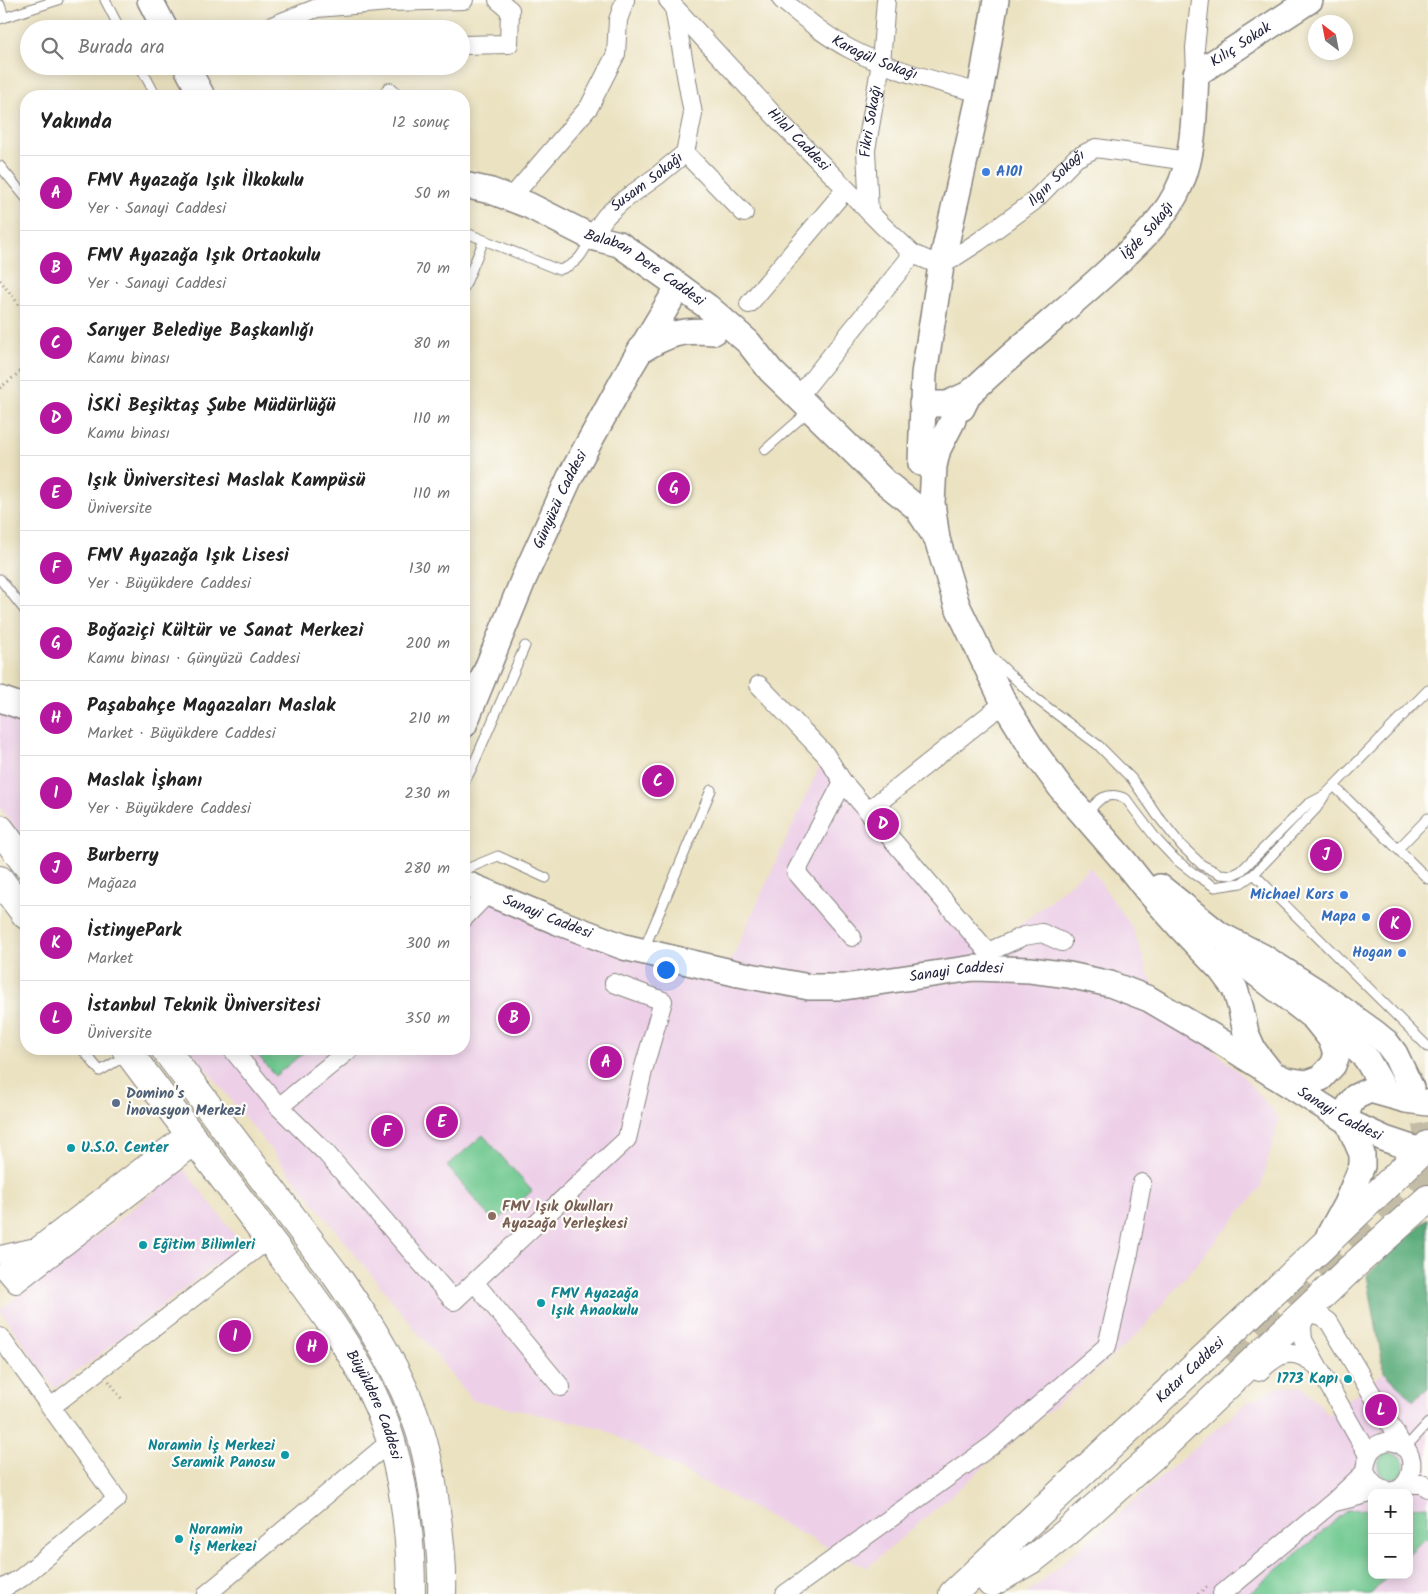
<!DOCTYPE html>
<html lang="tr">
<meta charset="utf-8">
<style>
body{margin:0;font-family:Kalam,sans-serif;background:#f6f6f6;color:#222}
.controls{position:absolute;right:15px;bottom:15px;display:grid;overflow:hidden;border-radius:10px;box-shadow:0 2px 12px #0003}
.controls button{width:45px;height:45px;display:grid;place-items:center;padding:0;border:0;border-bottom:1px solid #e0e0e0;background:#fff;color:#222;font:25px sans-serif}
.compass{position:absolute;left:1308px;top:15px;width:45px;height:45px;border-radius:50%;background:#fff;box-shadow:0 2px 12px #0003;rotate:328deg}
.you{position:absolute;left:665px;top:969px;width:18px;height:18px;margin:-12px;border:4px solid #fff;border-radius:50%;background:#1a73e8;box-shadow:0 0 0 8px #1a73e833}
.badge{display:grid;place-items:center;width:32px;height:32px;border-radius:50%;background:#b5179e;color:#fff;font-size:16px;font-weight:700}
.pin{position:absolute;translate:-50% -50%;border:2px solid #fff;box-shadow:0 1px 5px #0006}
.list{margin:0;padding:0;list-style:none}
h2{display:flex;justify-content:space-between;align-items:center;height:65px;margin:0;padding:0 20px;font-size:21px}
h2 small{font-size:16px;font-weight:400;color:#767676}
.list li{display:grid;grid-template-columns:32px 1fr auto;gap:15px;align-items:center;box-sizing:border-box;height:75px;padding:0 20px;border-top:1px solid #e0e0e0}
.list b{display:block;font-size:19px;white-space:nowrap}
.list p{margin:0;font-size:16px;white-space:nowrap;color:#767676}
.list em{font-size:16px;font-style:normal;color:#767676}
.icon{flex:none;width:28px;height:28px;fill:none;stroke:currentColor;stroke-width:2;stroke-linecap:round;stroke-linejoin:round}
.map{position:relative;flex:none;width:1428px;height:1594px;overflow:hidden}
.search{position:absolute;background:#fff;box-shadow:0 2px 12px #0003;left:20px;top:20px;width:450px;height:55px;display:flex;align-items:center;gap:12px;box-sizing:border-box;padding:0 18px;border-radius:28px;color:#767676;font-size:19px}
.panel{position:absolute;background:#fff;box-shadow:0 2px 12px #0003;left:20px;top:90px;width:450px;height:965px;border-radius:20px}
.map>svg:first-child{display:block}
</style>
<div class="map">
<svg width="1428" height="1594" viewBox="0 0 1428 1594">
<rect width="100%" height="100%" fill="#fdfcf7"/>
<filter id="ink" filterUnits="userSpaceOnUse"><feTurbulence type="fractalNoise" baseFrequency=".02" numOctaves="2"/><feDisplacementMap in="SourceGraphic" scale="10" xChannelSelector="R" yChannelSelector="G"/><feConvolveMatrix kernelMatrix="1 2 1 2 8 2 1 2 1" color-interpolation-filters="sRGB"/></filter>
<filter id="wash" filterUnits="userSpaceOnUse"><feTurbulence type="fractalNoise" baseFrequency=".0096" numOctaves="4" result="noise"/><feDisplacementMap in="SourceGraphic" scale="20" xChannelSelector="R" yChannelSelector="G"/><feGaussianBlur stdDeviation="1.12" result="paint"/><feColorMatrix in="noise" values="0 0 0 0 0 0 0 0 0 0 0 0 0 0 0 0 0 1.4 0 .05"/><feComposite in="paint" operator="in"/></filter>
<g filter="url(#wash)">
<rect width="100%" height="100%" fill="#ebe2c1"/>
<path fill="#edd0e8" fill-rule="evenodd" d="M0 713 26 718V844L0 807Z
M825 754 988 952 1090 867 1133 929 1158 1001 1240 1073 1279 1118 1261 1187 1139 1333 867 1568 601 1428 472 1400 190 1049H464V885L724 976Z
M184 1169 242 1244 55 1389 0 1310Z
M1428 1217V1594H1027L1246 1403 1277 1387 1301 1386 1320 1405 1328 1415 1384 1372 1367 1275ZM1372 1493H1409V1575H1372Z"/>
<path fill="#6ec88f" stroke="#487565" d="M253 1049H308L275 1076Z
M483 1135 532 1191 495 1223 447 1166Z
M1378 1466a13 13 0 1 1 26 0a13 13 0 1 1-26 0Z
M1428 1506V1539L1425 1538 1409 1554V1507Z
M1372 1509V1575H1389L1371 1594H1249L1348 1510Z"/>
<path fill="#5aac7a" stroke="#3e675a" d="M1428 1218V1388L1413 1400 1384 1372 1367 1275Z"/>
</g>
<g filter="url(#ink)">
<g fill="none" stroke-linecap="round" stroke-linejoin="round">
<path stroke="#c3bca6" stroke-width="25" stroke-dasharray="25 12" stroke-linecap="butt" d="M1411 1088 1423 1118 1428 1142"/>
<path stroke="#c3bca6" stroke-width="28" stroke-dasharray="28 14" stroke-linecap="butt" d="M1226 1358 1428 1168"/>
<defs>
<path id="lane" d="M105 0 120 29
M0 5 4 17
M0 19 58 0
M140 66 156 96
M0 166 26 198
M464 232 559 270C578 264 582 255 591 238
M464 288 484 240
M765 450 810 410
M0 579 26 612
M991 656 1035 698 1098 745 1132 779 1157 815 1182 846 1202 865 1220 874 1232 875 1241 871 1308 804 1325 795 1316 809 1254 874 1241 883 1215 887 1196 875 1175 859 1158 841 1126 799C1108 790 1095 799 1088 816
M464 783 472 768 525 646
M1334 786 1428 879
M1325 795 1428 690
M1398 849 1428 818
M464 870 498 856 546 878
M1254 874 1428 1047
M644 949 711 790
M82 1049 100 1071 127 1055
M1406 1447 1428 1423"/>
<g id="street">
<path id="s1" d="M668 0 783 125 883 226 913 254 941 266 978 242 1033 202 1076 158 1096 148 1188 161"/>
<path id="s2" d="M782 0C803 17 825 36 850 49 890 70 936 81 980 93"/>
<path d="M264 29 317 8 389 2 464 0"/>
<path d="M461 45 509 44 510 10 498 0"/>
<path d="M1196 74 1195 48 1200 0"/>
<path d="M389 96 390 92"/>
<path d="M685 153 744 213"/>
<path d="M511 198 589 107 616 54 618 20 625 0"/>
<path id="s3" d="M869 212 866 150 881 63 886 0"/>
<path id="s4" d="M591 237 606 216 621 202 657 176 685 153 693 114 674 8"/>
<path d="M749 304 846 189"/>
<path d="M798 397 913 254"/>
<path d="M759 685 825 754 843 782 988 952 1024 936 1042 933 1062 942"/>
<path d="M843 782 796 872 852 937"/>
<path d="M869 810 1004 703"/>
<path d="M464 918 488 893"/>
<path d="M232 1049 279 1107 326 1153 454 1301 627 1139 644 1067 663 1001 614 983"/>
<path d="M279 1107 350 1049"/>
<path d="M188 1131 5 1271 16 1284 198 1144"/>
<path d="M0 1255 31 1248"/>
<path d="M475 1283 561 1387"/>
<path d="M0 1337 117 1499 21 1578 0 1590"/>
<path d="M1259 1372C1279 1353 1291 1346 1316 1365"/>
<path d="M51 1407 269 1239"/>
<path d="M1389 1441C1428 1444 1411 1508 1377 1487 1371 1483 1368 1477 1365 1472 1366 1455 1371 1444 1389 1441Z"/>
<path d="M1368 1455 1303 1340 1302 1327 1306 1312 1321 1316 1329 1322 1401 1443"/>
<path d="M1407 1484H1422L1428 1488"/>
<path d="M1335 1502 1383 1490"/>
<path d="M207 1594 391 1441"/>
<path d="M785 1594 994 1444 1107 1346 1129 1253 1142 1183"/>
<path d="M1222 1594 1332 1503 1365 1472"/>
</g>
<g id="secondary">
<path d="M150 0 165 29"/>
<path d="M186 66 202 96"/>
<path id="s5" d="M464 185 491 191 528 205 591 237 619 244 679 286 708 307 748 342 771 371 798 397 885 482 917 508 933 533"/>
<path d="M640 351C667 334 682 329 714 332"/>
<path id="s6" d="M969 394C1013 352 1061 314 1106 273 1135 246 1166 220 1181 183 1195 149 1194 110 1196 74L1310 0"/>
<path d="M922 404H947L969 394 962 408"/>
<path d="M953 420 938 449 934 466 932 503 937 539 957 605 1004 703 1033 750 1064 792 1124 861 1147 890 1179 926 1221 970 1235 989 1241 1009 1246 1033 1254 1051 1272 1074 1286 1080 1307 1083 1321 1078 1333 1065 1337 1055 1330 1038 1314 1018"/>
<path d="M921 463 924 374 941 266 980 93 996 0"/>
<path d="M0 699 26 708"/>
<path id="s7" d="M464 725 524 578 570 477 631 366 679 286"/>
<path id="s8" d="M464 883 558 922 624 947 739 974 809 987H844L974 968 1030 970 1069 975 1110 984 1149 999 1217 1039 1348 1122 1385 1139 1421 1151"/>
<path d="M1160 887 1220 935 1263 957 1318 992 1375 1033 1386 1042 1395 1054 1411 1088"/>
<path d="M1230 947 1248 967 1314 1018 1334 1030 1354 1047 1366 1058 1387 1094"/>
<path d="M1329 1235 1346 1204 1362 1166V1154L1348 1122 1347 1115 1349 1106 1355 1097 1370 1090 1406 1100 1428 1103"/>
</g>
<g id="primary">
<path d="M0 829 26 864"/>
<path d="M0 880 26 915"/>
<path id="s9" d="M126 1049C172 1111 220 1173 267 1236 315 1300 367 1363 391 1441 406 1491 411 1543 411 1594"/>
<path d="M165 1049 335 1274C369 1322 402 1374 420 1431 429 1460 433 1488 437 1518 440 1543 443 1568 442 1594"/>
<path d="M991 1583 1034 1558 1066 1533 1152 1457 1350 1269 1428 1199"/>
<path id="s10" d="M953 1594 1322 1247 1428 1145"/>
</g>
</defs>
<use href="#lane" stroke="#86827e" stroke-width="11"/>
<use href="#street" stroke="#86827e" stroke-width="20"/>
<use href="#secondary" stroke="#86827e" stroke-width="28"/>
<use href="#primary" stroke="#86827e" stroke-width="30"/>
<path stroke="#86827e" stroke-width="3" stroke-dasharray="1 4" stroke-linecap="butt" d="M0 280 26 314
M0 388 26 367
M109 1381 123 1401
M1198 1594 1207 1587"/>
<use href="#lane" stroke="#fff" stroke-width="9"/>
<use href="#street" stroke="#fff" stroke-width="18"/>
<use href="#secondary" stroke="#fff" stroke-width="25"/>
<use href="#primary" stroke="#fff" stroke-width="28"/>
</g>
</g>
<g fill="#3f7fe0" stroke="#fdfcf7" stroke-width="2">
<circle cx="986" cy="172" r="5"/>
<circle cx="1344" cy="895" r="5"/>
<circle cx="1366" cy="917" r="5"/>
<circle cx="1402" cy="953" r="5"/>
</g>
<circle fill="#5c6f8a" stroke="#fdfcf7" stroke-width="2" cx="116" cy="1103" r="5"/>
<g fill="#0f9aa8" stroke="#fdfcf7" stroke-width="2">
<circle cx="71" cy="1148" r="5"/>
<circle cx="143" cy="1245" r="5"/>
<circle cx="541" cy="1303" r="5"/>
<circle cx="1348" cy="1379" r="5"/>
<circle cx="285" cy="1455" r="5"/>
<circle cx="179" cy="1539" r="5"/>
</g>
<circle fill="#8d6e63" stroke="#fdfcf7" stroke-width="2" cx="492" cy="1216" r="5"/>
<g text-anchor="middle" dominant-baseline="central" stroke-width="4.5" stroke-linejoin="round" paint-order="stroke">
<g font-size="15" fill="#22223b" stroke="#fdfcf7">
<text stroke="none"><textPath href="#s6" startOffset="465">Kılıç Sokak</textPath></text>
<text stroke="none"><textPath href="#s2" startOffset="110">Karagül Sokağı</textPath></text>
<text stroke="none"><textPath href="#s3" startOffset="91">Fikri Sokağı</textPath></text>
<text stroke="none"><textPath href="#s1" startOffset="191">Hilal Caddesi</textPath></text>
<text stroke="none"><textPath href="#s1" startOffset="529">Ilgın Sokağı</textPath></text>
<text stroke="none"><textPath href="#s4" startOffset="79">Susam Sokağı</textPath></text>
<text stroke="none"><textPath href="#s6" startOffset="242">İğde Sokağı</textPath></text>
<text stroke="none"><textPath href="#s5" startOffset="200">Balaban Dere Caddesi</textPath></text>
<text stroke="none"><textPath href="#s7" startOffset="245">Günyüzü Caddesi</textPath></text>
<text stroke="none"><textPath href="#s8" startOffset="90">Sanayi Caddesi</textPath></text>
<text stroke="none"><textPath href="#s8" startOffset="510">Sanayi Caddesi</textPath></text>
<text stroke="none"><textPath href="#s8" startOffset="930">Sanayi Caddesi</textPath></text>
<text stroke="none"><textPath href="#s10" startOffset="326">Katar Caddesi</textPath></text>
<text stroke="none"><textPath href="#s9" startOffset="435">Büyükdere Caddesi</textPath></text>
</g>
<g font-size="15" font-weight="bold" fill="#366cbe" stroke="#fdfcf7" text-anchor="end">
<text x="996" y="172" text-anchor="start">A101</text>
<text x="1334" y="895">Michael Kors</text>
<text x="1356" y="917">Mapa</text>
<text x="1392" y="953">Hogan</text>
</g>
<g font-size="15" font-weight="bold" fill="#4e5e75" stroke="#fdfcf7" text-anchor="start">
<text x="126" y="1094">Domino's<tspan x="126" dy="17">İnovasyon Merkezi</tspan></text>
</g>
<g font-size="15" font-weight="bold" fill="#0d838f" stroke="#fdfcf7" text-anchor="start">
<text x="81" y="1148">U.S.O. Center</text>
<text x="153" y="1245">Eğitim Bilimleri</text>
<text x="551" y="1294">FMV Ayazağa<tspan x="551" dy="17">Işık Anaokulu</tspan></text>
<text x="1338" y="1379" text-anchor="end">1773 Kapı</text>
<text x="275" y="1446" text-anchor="end">Noramin İş Merkezi<tspan x="275" dy="17">Seramik Panosu</tspan></text>
<text x="189" y="1530">Noramin<tspan x="189" dy="17">İş Merkezi</tspan></text>
</g>
<g font-size="15" font-weight="bold" fill="#785e54" stroke="#fdfcf7" text-anchor="start">
<text x="502" y="1207">FMV Işık Okulları<tspan x="502" dy="17">Ayazağa Yerleşkesi</tspan></text>
</g>
</g>
</svg>
<div class="controls">
<button>+</button>
<button>−</button>
</div>
<svg class="compass" viewBox="-18 -18 36 36"><path d="M0-13l5 13h-10z" fill="#e53935"/><path d="M0 13l5-13h-10z" fill="#767676"/></svg>
<div class="you"></div>
<div class="pin badge" style="left:606px;top:1062px">A</div>
<div class="pin badge" style="left:514px;top:1018px">B</div>
<div class="pin badge" style="left:658px;top:781px">C</div>
<div class="pin badge" style="left:883px;top:824px">D</div>
<div class="pin badge" style="left:442px;top:1122px">E</div>
<div class="pin badge" style="left:387px;top:1131px">F</div>
<div class="pin badge" style="left:674px;top:488px">G</div>
<div class="pin badge" style="left:312px;top:1347px">H</div>
<div class="pin badge" style="left:235px;top:1336px">I</div>
<div class="pin badge" style="left:1326px;top:855px">J</div>
<div class="pin badge" style="left:1395px;top:924px">K</div>
<div class="pin badge" style="left:1381px;top:1410px">L</div>
<div class="search"><svg class="icon" aria-label="search" viewBox="0 0 24 24"><circle cx="10" cy="10" r="6"/><path d="M15 15l6 6"/></svg>Burada ara</div>
<section class="panel">
<h2>Yakında<small>12 sonuç</small></h2>
<ul class="list">
<li><span class="badge">A</span><div><b>FMV Ayazağa Işık İlkokulu</b><p>Yer · Sanayi Caddesi</p></div><em>50 m</em></li>
<li><span class="badge">B</span><div><b>FMV Ayazağa Işık Ortaokulu</b><p>Yer · Sanayi Caddesi</p></div><em>70 m</em></li>
<li><span class="badge">C</span><div><b>Sarıyer Belediye Başkanlığı</b><p>Kamu binası</p></div><em>80 m</em></li>
<li><span class="badge">D</span><div><b>İSKİ Beşiktaş Şube Müdürlüğü</b><p>Kamu binası</p></div><em>110 m</em></li>
<li><span class="badge">E</span><div><b>Işık Üniversitesi Maslak Kampüsü</b><p>Üniversite</p></div><em>110 m</em></li>
<li><span class="badge">F</span><div><b>FMV Ayazağa Işık Lisesi</b><p>Yer · Büyükdere Caddesi</p></div><em>130 m</em></li>
<li><span class="badge">G</span><div><b>Boğaziçi Kültür ve Sanat Merkezi</b><p>Kamu binası · Günyüzü Caddesi</p></div><em>200 m</em></li>
<li><span class="badge">H</span><div><b>Paşabahçe Magazaları Maslak</b><p>Market · Büyükdere Caddesi</p></div><em>210 m</em></li>
<li><span class="badge">I</span><div><b>Maslak İşhanı</b><p>Yer · Büyükdere Caddesi</p></div><em>230 m</em></li>
<li><span class="badge">J</span><div><b>Burberry</b><p>Mağaza</p></div><em>280 m</em></li>
<li><span class="badge">K</span><div><b>İstinyePark</b><p>Market</p></div><em>300 m</em></li>
<li><span class="badge">L</span><div><b>İstanbul Teknik Üniversitesi</b><p>Üniversite</p></div><em>350 m</em></li>
</ul>
</section>
</div>
